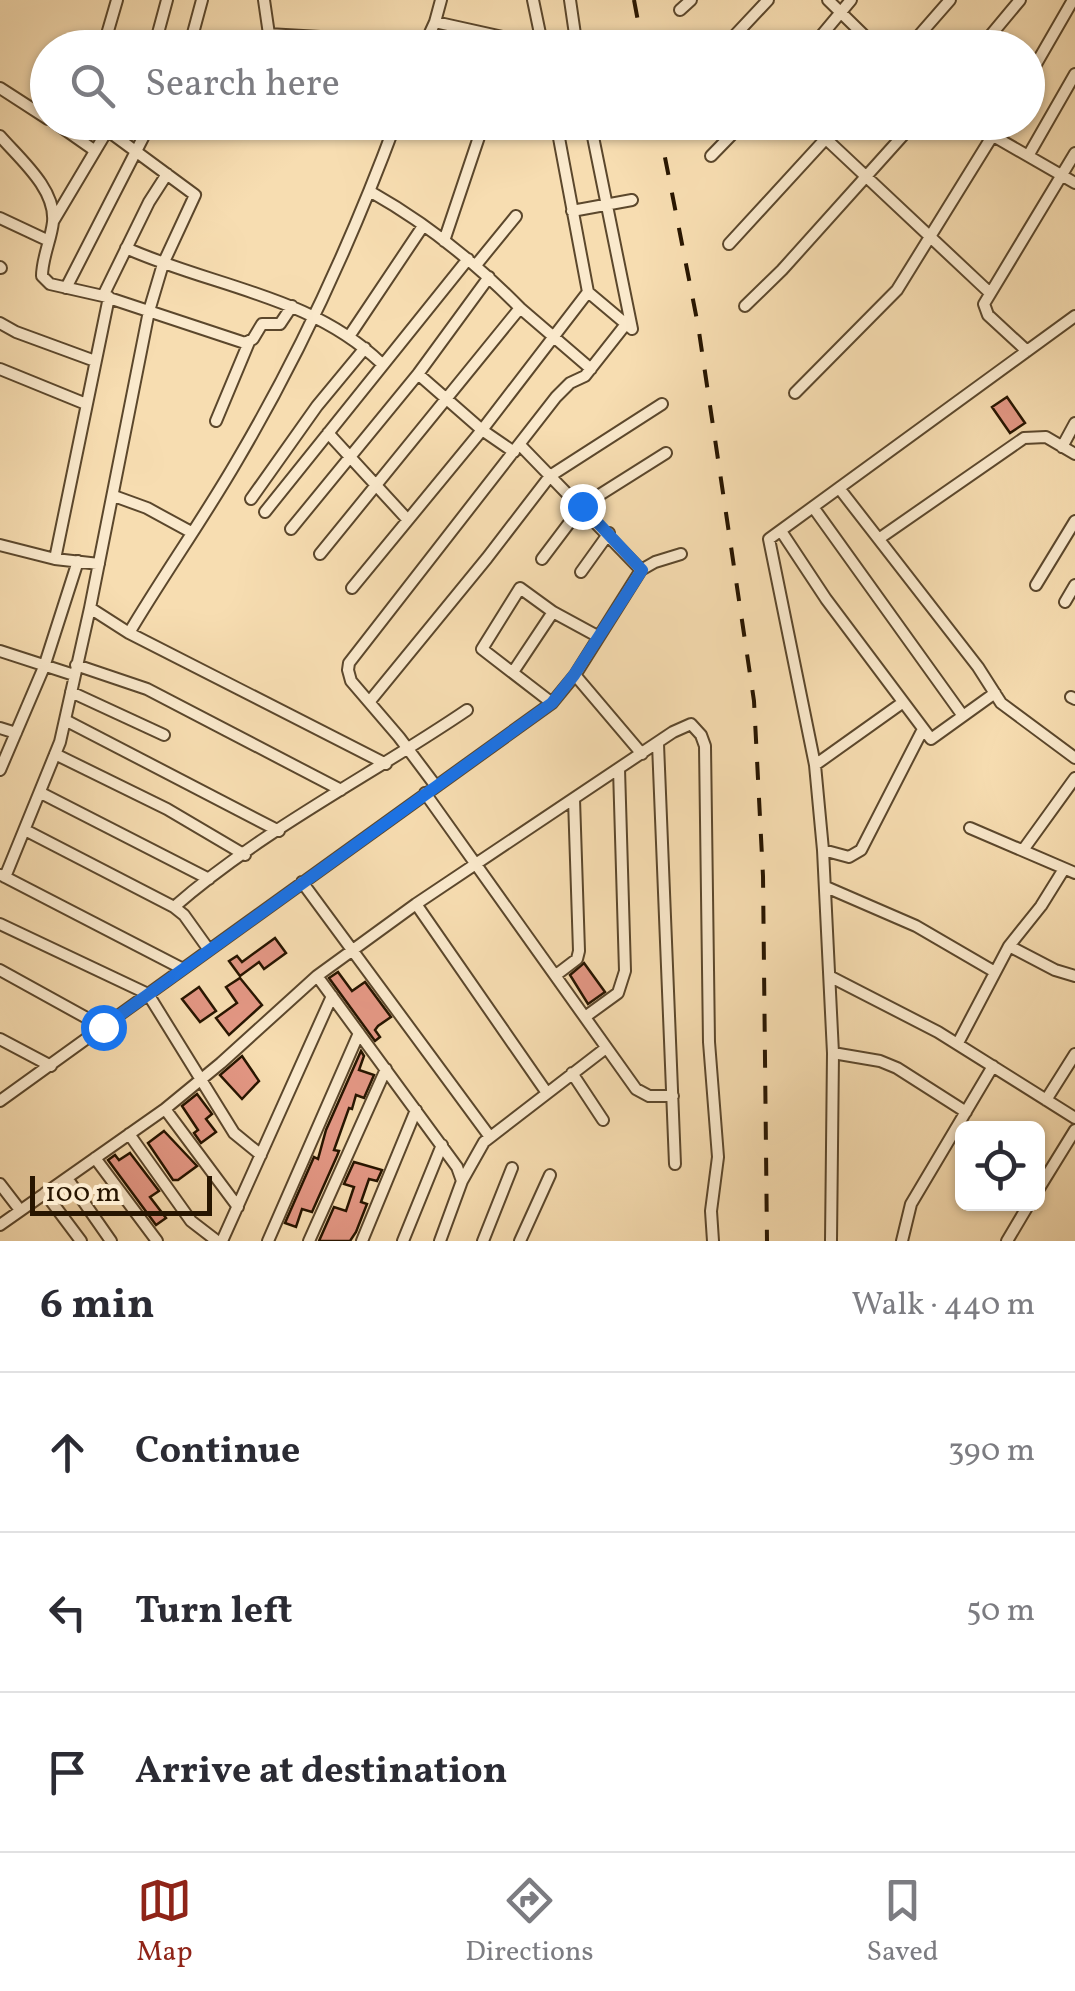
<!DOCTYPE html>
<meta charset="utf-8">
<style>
body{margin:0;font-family:Vollkorn,serif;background:#f7f7f7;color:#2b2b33}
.controls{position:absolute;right:30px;bottom:30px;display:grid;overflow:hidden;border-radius:15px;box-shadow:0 2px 8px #0004}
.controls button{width:90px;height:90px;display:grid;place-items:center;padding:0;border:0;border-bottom:2px solid #e1e1e2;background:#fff;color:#2b2b33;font:50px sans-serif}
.scale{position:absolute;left:30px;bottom:25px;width:182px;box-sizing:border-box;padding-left:10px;border:5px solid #271500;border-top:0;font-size:28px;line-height:35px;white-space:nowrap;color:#271500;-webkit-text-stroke:8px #fae9cc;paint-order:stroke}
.stop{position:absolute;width:30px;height:30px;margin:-22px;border:8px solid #1a73e8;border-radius:50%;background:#fff}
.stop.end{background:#1a73e8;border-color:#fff;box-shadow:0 2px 10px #0008}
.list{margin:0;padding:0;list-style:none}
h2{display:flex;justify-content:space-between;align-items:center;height:130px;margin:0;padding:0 40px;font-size:42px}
h2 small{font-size:32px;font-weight:400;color:#7c7c81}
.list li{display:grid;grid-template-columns:65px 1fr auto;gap:30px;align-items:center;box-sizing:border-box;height:160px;padding:0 40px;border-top:2px solid #e1e1e2}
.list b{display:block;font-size:38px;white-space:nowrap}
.list em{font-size:32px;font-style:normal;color:#7c7c81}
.icon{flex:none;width:55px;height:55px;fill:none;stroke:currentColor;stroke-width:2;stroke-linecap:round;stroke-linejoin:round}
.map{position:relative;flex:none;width:1075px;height:1241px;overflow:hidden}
.search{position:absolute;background:#fff;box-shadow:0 2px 8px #0004;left:30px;right:30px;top:30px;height:110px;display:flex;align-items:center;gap:25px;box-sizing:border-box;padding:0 35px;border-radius:55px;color:#7c7c81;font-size:38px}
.sheet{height:610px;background:#fff}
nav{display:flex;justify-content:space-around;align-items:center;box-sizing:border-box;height:140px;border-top:2px solid #e1e1e2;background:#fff;font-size:28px;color:#7c7c81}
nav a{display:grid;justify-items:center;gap:5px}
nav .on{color:#8f2418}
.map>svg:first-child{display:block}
</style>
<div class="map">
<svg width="1075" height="1241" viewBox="0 0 1075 1241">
<rect width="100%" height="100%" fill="#f7ddb1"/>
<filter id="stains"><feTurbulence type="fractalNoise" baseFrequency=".002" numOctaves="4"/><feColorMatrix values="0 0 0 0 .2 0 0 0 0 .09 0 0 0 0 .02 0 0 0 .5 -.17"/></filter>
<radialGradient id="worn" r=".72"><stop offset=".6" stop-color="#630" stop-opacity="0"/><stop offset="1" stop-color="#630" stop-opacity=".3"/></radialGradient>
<path fill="#e39784" stroke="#271500" stroke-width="2.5" d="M1007 397 1025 423 1010 433 992 407Z
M275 938 286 953 264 969 259 962 240 976 229 961 237 956 242 962Z
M584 963 605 992 588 1004 570 975Z
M338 972 352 991 365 982 391 1017 378 1026 375 1030 380 1037 375 1041 329 978Z
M240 978 262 1005 229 1035 216 1018 237 1003 226 987Z
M199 987 216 1011 200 1022 182 999Z
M361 1051 364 1056 359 1070 374 1075 364 1098 356 1095 352 1109 349 1108 334 1150 339 1151 337 1156 312 1212 302 1209 296 1227 285 1223 314 1157 318 1159 326 1130Z
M242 1056 259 1081 242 1099 220 1075Z
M197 1094 212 1114 206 1119 216 1132 201 1143 194 1133 198 1130 182 1106Z
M164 1131 197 1166 178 1180H173L148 1143Z
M130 1153 159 1191 150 1197 166 1218 156 1225 108 1160 115 1155 119 1160Z
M354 1162 382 1170 377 1181 369 1179 361 1202 367 1204 356 1232 350 1241H319L334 1207 346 1211 354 1187 344 1184Z"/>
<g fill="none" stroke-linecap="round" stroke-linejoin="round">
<defs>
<path id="street" d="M264 0 271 48
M533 0 543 48
M570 0 577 48
M828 0 877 48
M680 10 691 0
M435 22 543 46
M268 34 425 43
M424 46 435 22 441 0
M103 48 117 0
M154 48 167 0
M189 48 202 0
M723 48 768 0
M811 48 851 0
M908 48 950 0
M980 48 1020 0
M1028 78 1073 0
M0 88 48 119
M54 122 94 150
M469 122 558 130
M556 122 588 292 632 329
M590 122 632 329
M808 122 990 293
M969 122 1075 183
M0 136C20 159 56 189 53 222 51 240 42 258 42 276L50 284 103 296 245 343 253 339 262 324H280L292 306
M711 156 744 122
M1028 156 1075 74
M572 211 632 200
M0 218 49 241
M54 220 107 131
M444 241 483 125
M729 244 841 122
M126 248C213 287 310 295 381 363
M476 265 516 216
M0 267 1 268
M66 288 151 122
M103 296 149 202 167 174
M745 306 782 270 915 122
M520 308 591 369
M0 323 16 332 95 361
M350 335 423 226
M1027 351 988 315 984 304 1075 153
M0 369 86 404
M418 374 482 430 514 452
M795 393 897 290 1001 122
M216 421 249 342
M328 433 407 519
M520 445 641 570
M1062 447 1075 423
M839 488 978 667 1001 703 1075 758
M114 496 147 508 191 532
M251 499 317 406 365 348
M813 507 963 716
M265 512 468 259
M291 529 418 374 489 277
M781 531 826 599 931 739 995 693
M880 538 1024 438 1046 437 1075 454
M0 545 55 559 99 564
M320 554 520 308C476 263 426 223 371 192
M55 559 109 297
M542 559 582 506 666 453
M581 572 609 533
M1036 585 1075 521
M352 588 482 430 588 292
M1065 602 1075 585
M90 608 149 311 163 264 195 195 96 122
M129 633C164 574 204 518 238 459 301 352 353 238 396 122
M0 651 74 675
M76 665 147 689 341 790
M513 672 553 612
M575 675 642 754
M71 692 164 735
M1071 697 1075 699
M370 701 487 558 550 476 662 404
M552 703 482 649 520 588 553 612 599 637
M65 720 279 831
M0 728 16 733
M658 744 675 1164
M55 754 167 809 245 855
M815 765 902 703
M0 770 44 667 78 561
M435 785 399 737 351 681 348 670 349 663 556 397 570 383 585 376 626 324
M41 793 209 879
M425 793 636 1089 649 1096H673
M970 828 1075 873
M25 830 174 907 184 915 209 950
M823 850 849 857 861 850 922 731
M1023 850 1075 778
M1 875 183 969
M5 877 60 742 90 608 129 633 386 764
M302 882 490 1137
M826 887 916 926 995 972
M416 904 547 1093
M174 907C262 830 370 776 467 710
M0 924 148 994 234 1133 261 1155
M1009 946 1055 970 1075 976
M0 970 103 1027
M556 975 577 959 579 951 574 799
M317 976 457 1167 462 1181 440 1241
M831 977 938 1032 1075 1118
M585 1017 618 993 625 971 619 769
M0 1039 51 1066
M958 1043 1009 946 1041 906 1064 869
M833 1053 880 1061 897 1068 966 1112
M572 1073 603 1120
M1046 1100 1075 1054
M0 1101 552 703 575 675 641 570 655 562 681 554
M165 1109 238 1207
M129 1134 191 1221 217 1241
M95 1158 157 1241
M67 1178 111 1241
M462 1181 484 1142 606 1048
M0 1184 20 1210
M1038 1190 1075 1130
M45 1193 81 1241
M0 1225 165 1109 221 1063 317 976 416 904 673 732 691 724 701 735 705 746 709 1042 718 1157 711 1211 713 1241
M222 1241 332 996
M268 1241 359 1033
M309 1241 386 1069
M362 1241 416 1110
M403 1241 442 1145
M483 1241 512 1168
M520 1241 550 1175
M831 1241 833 1053 823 850 815 765 769 539 1075 316
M902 1241 911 1204 993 1066
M1007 1241 1029 1204"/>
</defs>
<use href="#street" stroke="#5b472c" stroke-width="14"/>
<use href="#street" stroke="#fae9cc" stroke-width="10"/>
<path stroke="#271500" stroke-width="4" stroke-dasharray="18 18" stroke-linecap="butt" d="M634 0 643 48
M658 122 698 325 754 701 763 876 767 1241"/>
</g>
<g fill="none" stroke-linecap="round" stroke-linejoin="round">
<path stroke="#1a73e8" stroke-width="12" d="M103 1027 552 703 574 675 642 570 582 506"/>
</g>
<rect width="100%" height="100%" filter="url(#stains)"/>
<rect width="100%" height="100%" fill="url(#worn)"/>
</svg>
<div class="controls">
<button><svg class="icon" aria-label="locate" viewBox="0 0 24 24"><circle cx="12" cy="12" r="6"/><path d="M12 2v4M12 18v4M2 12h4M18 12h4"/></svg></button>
</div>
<div class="scale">100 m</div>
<div class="stop" style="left:103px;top:1027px"></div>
<div class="stop end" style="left:582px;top:506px"></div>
<div class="search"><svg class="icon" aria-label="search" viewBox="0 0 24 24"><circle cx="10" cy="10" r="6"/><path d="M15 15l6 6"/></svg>Search here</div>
</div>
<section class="sheet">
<h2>6 min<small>Walk · 440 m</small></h2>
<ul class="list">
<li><svg class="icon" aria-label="ahead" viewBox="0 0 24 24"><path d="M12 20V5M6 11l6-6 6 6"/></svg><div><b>Continue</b></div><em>390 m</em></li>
<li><svg class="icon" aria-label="left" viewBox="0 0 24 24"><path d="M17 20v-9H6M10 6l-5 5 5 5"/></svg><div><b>Turn left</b></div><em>50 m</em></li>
<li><svg class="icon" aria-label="arrive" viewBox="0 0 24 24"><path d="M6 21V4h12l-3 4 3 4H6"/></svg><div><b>Arrive at destination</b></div></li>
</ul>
</section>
<nav>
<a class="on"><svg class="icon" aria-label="map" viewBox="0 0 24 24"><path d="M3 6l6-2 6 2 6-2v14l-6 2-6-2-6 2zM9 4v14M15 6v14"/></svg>Map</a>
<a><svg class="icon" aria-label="directions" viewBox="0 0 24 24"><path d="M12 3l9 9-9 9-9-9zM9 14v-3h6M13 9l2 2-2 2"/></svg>Directions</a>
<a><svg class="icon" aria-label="saved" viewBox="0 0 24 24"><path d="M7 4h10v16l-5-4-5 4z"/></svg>Saved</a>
</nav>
